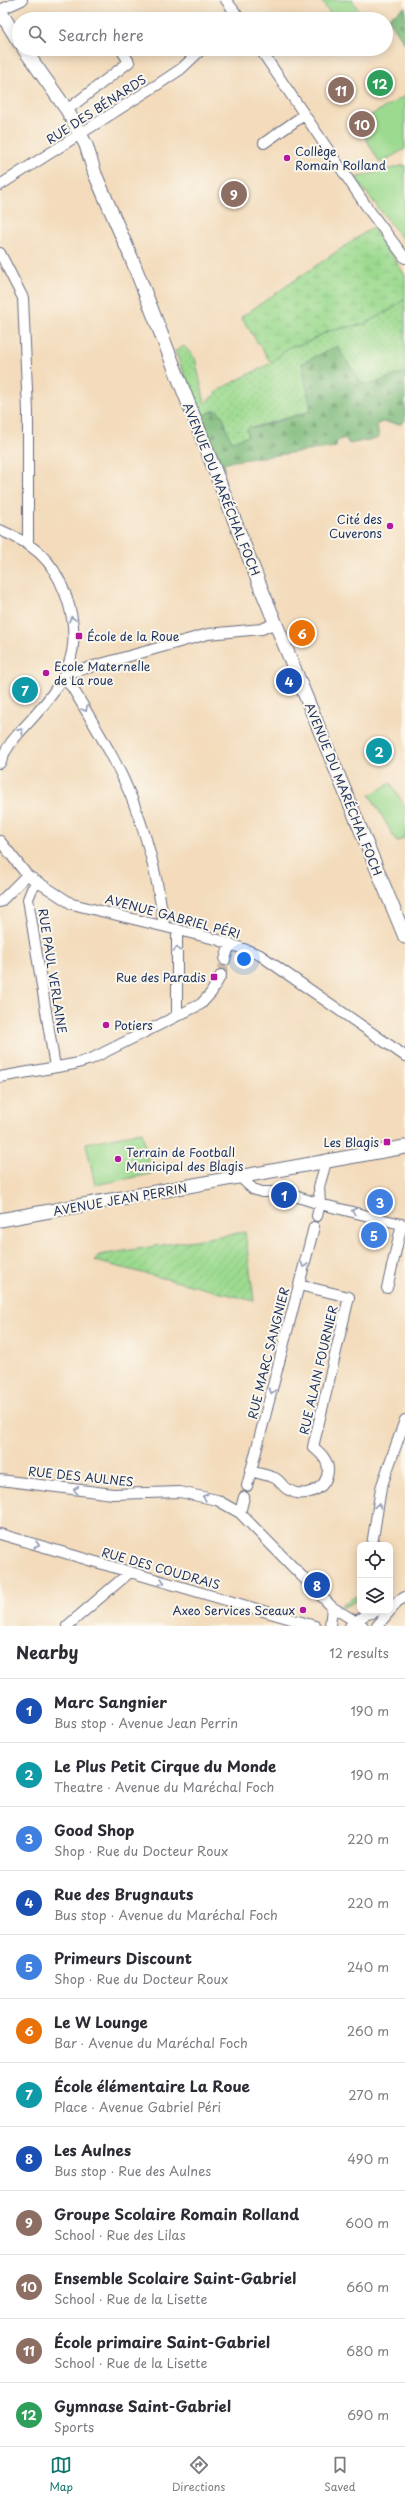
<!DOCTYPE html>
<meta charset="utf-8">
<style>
body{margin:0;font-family:"Playpen Sans",sans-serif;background:#f7f7f7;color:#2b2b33}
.controls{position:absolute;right:12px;bottom:12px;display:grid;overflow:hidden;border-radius:8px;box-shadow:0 2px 10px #0003}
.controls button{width:36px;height:36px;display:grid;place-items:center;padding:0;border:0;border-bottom:1px solid #e1e1e2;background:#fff;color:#2b2b33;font:20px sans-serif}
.you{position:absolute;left:244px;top:959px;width:14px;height:14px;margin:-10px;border:3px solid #fff;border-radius:50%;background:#1a73e8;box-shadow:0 0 0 6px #1a73e833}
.badge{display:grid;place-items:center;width:26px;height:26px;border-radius:50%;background:#0f766e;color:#fff;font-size:13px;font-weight:700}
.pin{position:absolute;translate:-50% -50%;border:2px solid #fff;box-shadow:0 1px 4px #0006}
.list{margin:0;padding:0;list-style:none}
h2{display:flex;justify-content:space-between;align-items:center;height:52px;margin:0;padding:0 16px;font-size:17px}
h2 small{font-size:13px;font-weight:400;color:#7c7c81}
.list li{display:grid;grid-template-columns:26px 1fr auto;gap:12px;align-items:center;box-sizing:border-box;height:64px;padding:0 16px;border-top:1px solid #e1e1e2}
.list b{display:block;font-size:15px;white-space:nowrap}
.list p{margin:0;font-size:13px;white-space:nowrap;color:#7c7c81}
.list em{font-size:13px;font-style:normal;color:#7c7c81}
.icon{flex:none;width:22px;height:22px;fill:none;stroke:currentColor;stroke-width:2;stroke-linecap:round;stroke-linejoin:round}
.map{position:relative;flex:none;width:405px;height:1626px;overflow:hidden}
.search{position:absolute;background:#fff;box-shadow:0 2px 10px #0003;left:12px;right:12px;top:12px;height:44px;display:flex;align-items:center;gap:10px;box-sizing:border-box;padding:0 14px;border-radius:22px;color:#7c7c81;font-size:15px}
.sheet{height:820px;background:#fff}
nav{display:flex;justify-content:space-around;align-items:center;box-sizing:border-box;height:56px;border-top:1px solid #e1e1e2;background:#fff;font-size:11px;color:#7c7c81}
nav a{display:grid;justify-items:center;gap:2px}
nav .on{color:#0f766e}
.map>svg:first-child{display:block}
</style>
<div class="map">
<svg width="405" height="1626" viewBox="0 0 405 1626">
<defs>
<pattern id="grass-dots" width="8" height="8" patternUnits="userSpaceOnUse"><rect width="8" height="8" fill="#9cda8f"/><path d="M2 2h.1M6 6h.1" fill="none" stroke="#86bb7e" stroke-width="1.8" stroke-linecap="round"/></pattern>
<pattern id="forest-firs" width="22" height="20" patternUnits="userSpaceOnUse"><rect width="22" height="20" fill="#7dba7a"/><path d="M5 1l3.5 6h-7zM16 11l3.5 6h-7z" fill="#669867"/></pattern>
<pattern id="wetland-marsh" width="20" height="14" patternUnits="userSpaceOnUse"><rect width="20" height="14" fill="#9cda8f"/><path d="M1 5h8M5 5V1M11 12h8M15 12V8" fill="none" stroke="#86bb7e"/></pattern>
<pattern id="garden-furrows" width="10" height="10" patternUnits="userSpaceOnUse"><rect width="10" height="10" fill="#9cda8f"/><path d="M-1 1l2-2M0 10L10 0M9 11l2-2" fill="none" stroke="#86bb7e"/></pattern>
</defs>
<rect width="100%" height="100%" fill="#fbf7ec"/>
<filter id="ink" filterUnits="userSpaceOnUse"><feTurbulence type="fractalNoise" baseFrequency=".025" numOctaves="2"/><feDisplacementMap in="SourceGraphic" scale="8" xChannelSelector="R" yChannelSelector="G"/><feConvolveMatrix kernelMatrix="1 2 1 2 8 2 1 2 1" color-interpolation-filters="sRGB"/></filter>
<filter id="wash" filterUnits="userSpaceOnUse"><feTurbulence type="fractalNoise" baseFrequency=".012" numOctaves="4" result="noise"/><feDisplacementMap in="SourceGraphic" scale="16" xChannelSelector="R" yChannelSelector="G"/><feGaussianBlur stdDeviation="0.9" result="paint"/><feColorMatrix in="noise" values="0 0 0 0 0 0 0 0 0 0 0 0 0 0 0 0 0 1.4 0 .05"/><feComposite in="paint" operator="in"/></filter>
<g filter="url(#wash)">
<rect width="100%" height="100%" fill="#f3dbbb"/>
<path fill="url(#grass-dots)" stroke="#5c8476" d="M405 299V372L369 385 360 383 337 346 310 404 311 411 247 429 248 436 239 440 231 441C224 430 228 416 215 410L198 418 196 412 198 410 175 351 184 346 195 358 205 403 222 388 271 363 289 347 306 343 328 331 364 324 390 310Z
M358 1595 357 1600 344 1607 341 1605Z"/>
<path fill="url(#forest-firs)" stroke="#4c746c" d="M405 7V44L388 18Z
M337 346 361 383 369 385 405 372V421L401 424 381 422 377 425 379 438 349 444 345 438 337 441 336 447 233 461 224 464V470L218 472 198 418 215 410C228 416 224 430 232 441L248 436 247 429 250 426 255 428 311 411 302 363Z"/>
<path fill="url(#wetland-marsh)" stroke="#5c8476" d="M373 227 405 275V299L390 310 364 324 328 331 306 343 289 347 271 363 241 317Z"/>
<path fill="url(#garden-furrows)" stroke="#5c8476" d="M245 1232 254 1301 95 1261 99 1255Z"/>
<path fill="#9cda8f" stroke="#5c8476" d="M321 0H352L365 19H334Z
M405 96V149L380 163 357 123Z
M405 165V242L355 178Z
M391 783 405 807V837L397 842 370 795Z
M142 1132 151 1174 95 1185 86 1143Z"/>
</g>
<g filter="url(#ink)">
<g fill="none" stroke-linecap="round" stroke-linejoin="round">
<path stroke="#c8b9a8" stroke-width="10" stroke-dasharray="10 5" stroke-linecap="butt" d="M221 975 225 960"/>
<defs>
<path id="minor" d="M226 0 240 19
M0 10 22 0
M227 19 234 11
M260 49 369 210 405 258
M67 110 129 62 121 49
M264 143 304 115
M0 185 160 83 181 69 202 49
M0 253 23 298 28 412V542
M0 530C33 544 52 558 65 593 86 649 67 680 29 722 17 735 6 746 0 763
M67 671H76L208 634 262 629 275 623
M63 678 72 687C86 711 100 734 113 758 140 809 157 869 164 926
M0 841 27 875 72 904 219 940 260 955 405 1056
M38 882 32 889 28 899 55 1067
M0 902 27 875
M177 929V1016
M225 960 230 943
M0 1077 74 1064 91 1059 201 1004 211 993 221 975
M240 1177 253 1189 262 1192H282L320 1204 405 1225
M317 1216 320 1204 319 1187 326 1162
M387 1288 402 1224
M250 1471C258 1473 267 1475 275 1478 281 1481 283 1488 289 1490 302 1498 323 1491 327 1476 331 1463 322 1454 313 1447L349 1297 299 1285
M0 1480 113 1494 180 1492 217 1500 240 1513 332 1607 363 1626
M247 1486 314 1227
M240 1513 244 1497
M0 1534 315 1626
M372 1545 381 1488 405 1420
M390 1606 405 1597
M67 1626 129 1573
M330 1626 332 1607
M350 1626 365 1615 377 1611
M377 1626 395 1605"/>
<path id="major" d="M0 11 19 42
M24 49 67 110 86 145 95 174 131 257 261 588 405 937
M0 1220 405 1147"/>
</defs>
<use href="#minor" stroke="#676b7f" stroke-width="12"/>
<use href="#major" stroke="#676b7f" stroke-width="15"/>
<use href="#minor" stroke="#fff" stroke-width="10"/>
<use href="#major" stroke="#fff" stroke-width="13"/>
</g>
<defs><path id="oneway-chevron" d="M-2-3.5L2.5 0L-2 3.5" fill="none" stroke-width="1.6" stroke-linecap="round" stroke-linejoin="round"/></defs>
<g stroke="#8d97ae">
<use href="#oneway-chevron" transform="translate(72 619) rotate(-102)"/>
<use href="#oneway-chevron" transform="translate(85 709) rotate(60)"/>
<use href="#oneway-chevron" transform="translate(21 731) rotate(-48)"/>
<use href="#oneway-chevron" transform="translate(177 949) rotate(-90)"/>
<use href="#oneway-chevron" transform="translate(354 1211) rotate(-166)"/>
<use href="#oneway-chevron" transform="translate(304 1265) rotate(105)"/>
<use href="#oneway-chevron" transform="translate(272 1391) rotate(104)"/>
<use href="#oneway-chevron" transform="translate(76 1490) rotate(-173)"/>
<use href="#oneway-chevron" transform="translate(205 1497) rotate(-165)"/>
<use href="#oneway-chevron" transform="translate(378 1506) rotate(-81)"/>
<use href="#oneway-chevron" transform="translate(37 1545) rotate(16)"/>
<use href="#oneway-chevron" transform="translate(162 1582) rotate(16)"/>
</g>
</g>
<g fill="#b5179e" stroke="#fbf7ec" stroke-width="1.5">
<circle cx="287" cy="158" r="4"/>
<circle cx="390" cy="526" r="4"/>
<rect x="75" y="632" width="8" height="8" rx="2"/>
<circle cx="46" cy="673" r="4"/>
<rect x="210" y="973" width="8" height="8" rx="2"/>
<circle cx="106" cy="1025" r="4"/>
<rect x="383" y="1138" width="8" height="8" rx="2"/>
<circle cx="118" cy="1159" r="4"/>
<circle cx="303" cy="1610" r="4"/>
</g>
<g text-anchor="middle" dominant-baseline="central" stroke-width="4" stroke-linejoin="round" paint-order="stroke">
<g font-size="12" fill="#1b2f5e" stroke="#fbf7ec">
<text transform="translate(96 109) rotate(-33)">RUE DES BÉNARDS</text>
<text transform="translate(222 489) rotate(68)">AVENUE DU MARÉCHAL FOCH</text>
<text transform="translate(344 789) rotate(68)">AVENUE DU MARÉCHAL FOCH</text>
<text transform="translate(173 916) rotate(15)">AVENUE GABRIEL PÉRI</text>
<text transform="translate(53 971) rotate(81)">RUE PAUL VERLAINE</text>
<text transform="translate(120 1199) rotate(-10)">AVENUE JEAN PERRIN</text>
<text transform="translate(268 1353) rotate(-76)">RUE MARC SANGNIER</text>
<text transform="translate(318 1370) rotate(-77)">RUE ALAIN FOURNIER</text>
<text transform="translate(81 1476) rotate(6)">RUE DES AULNES</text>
<text transform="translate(161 1568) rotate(16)">RUE DES COUDRAIS</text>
</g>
<g font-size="12" fill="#1b2f5e" stroke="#fbf7ec" text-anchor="start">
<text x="295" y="151">Collège<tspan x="295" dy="14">Romain Rolland</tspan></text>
<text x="382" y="519" text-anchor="end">Cité des<tspan x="382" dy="14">Cuverons</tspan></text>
<text x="87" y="636">École de la Roue</text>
<text x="54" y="666">Ecole Maternelle<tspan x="54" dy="14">de La roue</tspan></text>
<text x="206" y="977" text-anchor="end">Rue des Paradis</text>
<text x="114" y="1025">Potiers</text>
<text x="379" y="1142" text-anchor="end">Les Blagis</text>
<text x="126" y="1152">Terrain de Football<tspan x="126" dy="14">Municipal des Blagis</tspan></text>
<text x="295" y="1610" text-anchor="end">Axeo Services Sceaux</text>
</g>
</g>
</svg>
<div class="controls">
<button><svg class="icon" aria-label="locate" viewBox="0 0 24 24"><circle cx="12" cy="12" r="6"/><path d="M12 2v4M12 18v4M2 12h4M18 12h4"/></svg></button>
<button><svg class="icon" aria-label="layers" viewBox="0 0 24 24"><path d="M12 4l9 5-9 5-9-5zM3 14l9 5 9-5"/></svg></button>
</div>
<div class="you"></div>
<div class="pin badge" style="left:284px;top:1195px;background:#1a4fb4">1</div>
<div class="pin badge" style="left:379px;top:751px;background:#0f9aa8">2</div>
<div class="pin badge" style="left:380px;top:1202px;background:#3f7fe0">3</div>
<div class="pin badge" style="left:289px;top:681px;background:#1a4fb4">4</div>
<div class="pin badge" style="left:374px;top:1235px;background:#3f7fe0">5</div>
<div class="pin badge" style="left:302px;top:633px;background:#e8710a">6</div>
<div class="pin badge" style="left:25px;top:690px;background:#0f9aa8">7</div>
<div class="pin badge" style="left:317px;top:1585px;background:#1a4fb4">8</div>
<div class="pin badge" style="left:234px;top:194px;background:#8d6e63">9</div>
<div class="pin badge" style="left:362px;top:124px;background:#8d6e63">10</div>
<div class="pin badge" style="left:341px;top:90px;background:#8d6e63">11</div>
<div class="pin badge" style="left:380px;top:83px;background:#2e9e5b">12</div>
<div class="search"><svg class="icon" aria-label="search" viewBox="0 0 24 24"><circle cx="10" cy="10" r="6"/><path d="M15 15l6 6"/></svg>Search here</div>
</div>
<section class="sheet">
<h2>Nearby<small>12 results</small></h2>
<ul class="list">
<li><span class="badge" style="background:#1a4fb4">1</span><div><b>Marc Sangnier</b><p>Bus stop · Avenue Jean Perrin</p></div><em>190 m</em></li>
<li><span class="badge" style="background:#0f9aa8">2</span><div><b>Le Plus Petit Cirque du Monde</b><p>Theatre · Avenue du Maréchal Foch</p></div><em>190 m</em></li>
<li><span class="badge" style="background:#3f7fe0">3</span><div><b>Good Shop</b><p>Shop · Rue du Docteur Roux</p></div><em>220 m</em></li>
<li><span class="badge" style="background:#1a4fb4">4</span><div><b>Rue des Brugnauts</b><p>Bus stop · Avenue du Maréchal Foch</p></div><em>220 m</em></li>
<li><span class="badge" style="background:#3f7fe0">5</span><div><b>Primeurs Discount</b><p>Shop · Rue du Docteur Roux</p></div><em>240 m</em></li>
<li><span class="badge" style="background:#e8710a">6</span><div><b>Le W Lounge</b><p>Bar · Avenue du Maréchal Foch</p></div><em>260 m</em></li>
<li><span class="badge" style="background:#0f9aa8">7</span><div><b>École élémentaire La Roue</b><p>Place · Avenue Gabriel Péri</p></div><em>270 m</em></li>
<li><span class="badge" style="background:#1a4fb4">8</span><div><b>Les Aulnes</b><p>Bus stop · Rue des Aulnes</p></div><em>490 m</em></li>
<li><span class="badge" style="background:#8d6e63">9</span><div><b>Groupe Scolaire Romain Rolland</b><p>School · Rue des Lilas</p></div><em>600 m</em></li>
<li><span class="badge" style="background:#8d6e63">10</span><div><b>Ensemble Scolaire Saint-Gabriel</b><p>School · Rue de la Lisette</p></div><em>660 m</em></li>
<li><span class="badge" style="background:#8d6e63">11</span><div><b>École primaire Saint-Gabriel</b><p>School · Rue de la Lisette</p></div><em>680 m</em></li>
<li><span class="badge" style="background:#2e9e5b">12</span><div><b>Gymnase Saint-Gabriel</b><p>Sports</p></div><em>690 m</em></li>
</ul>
</section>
<nav>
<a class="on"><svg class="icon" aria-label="map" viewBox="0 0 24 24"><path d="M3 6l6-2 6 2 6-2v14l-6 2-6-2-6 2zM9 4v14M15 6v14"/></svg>Map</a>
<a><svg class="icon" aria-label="directions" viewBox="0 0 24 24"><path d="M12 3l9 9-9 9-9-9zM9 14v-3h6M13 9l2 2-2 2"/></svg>Directions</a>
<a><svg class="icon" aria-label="saved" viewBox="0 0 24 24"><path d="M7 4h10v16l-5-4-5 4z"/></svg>Saved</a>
</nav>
